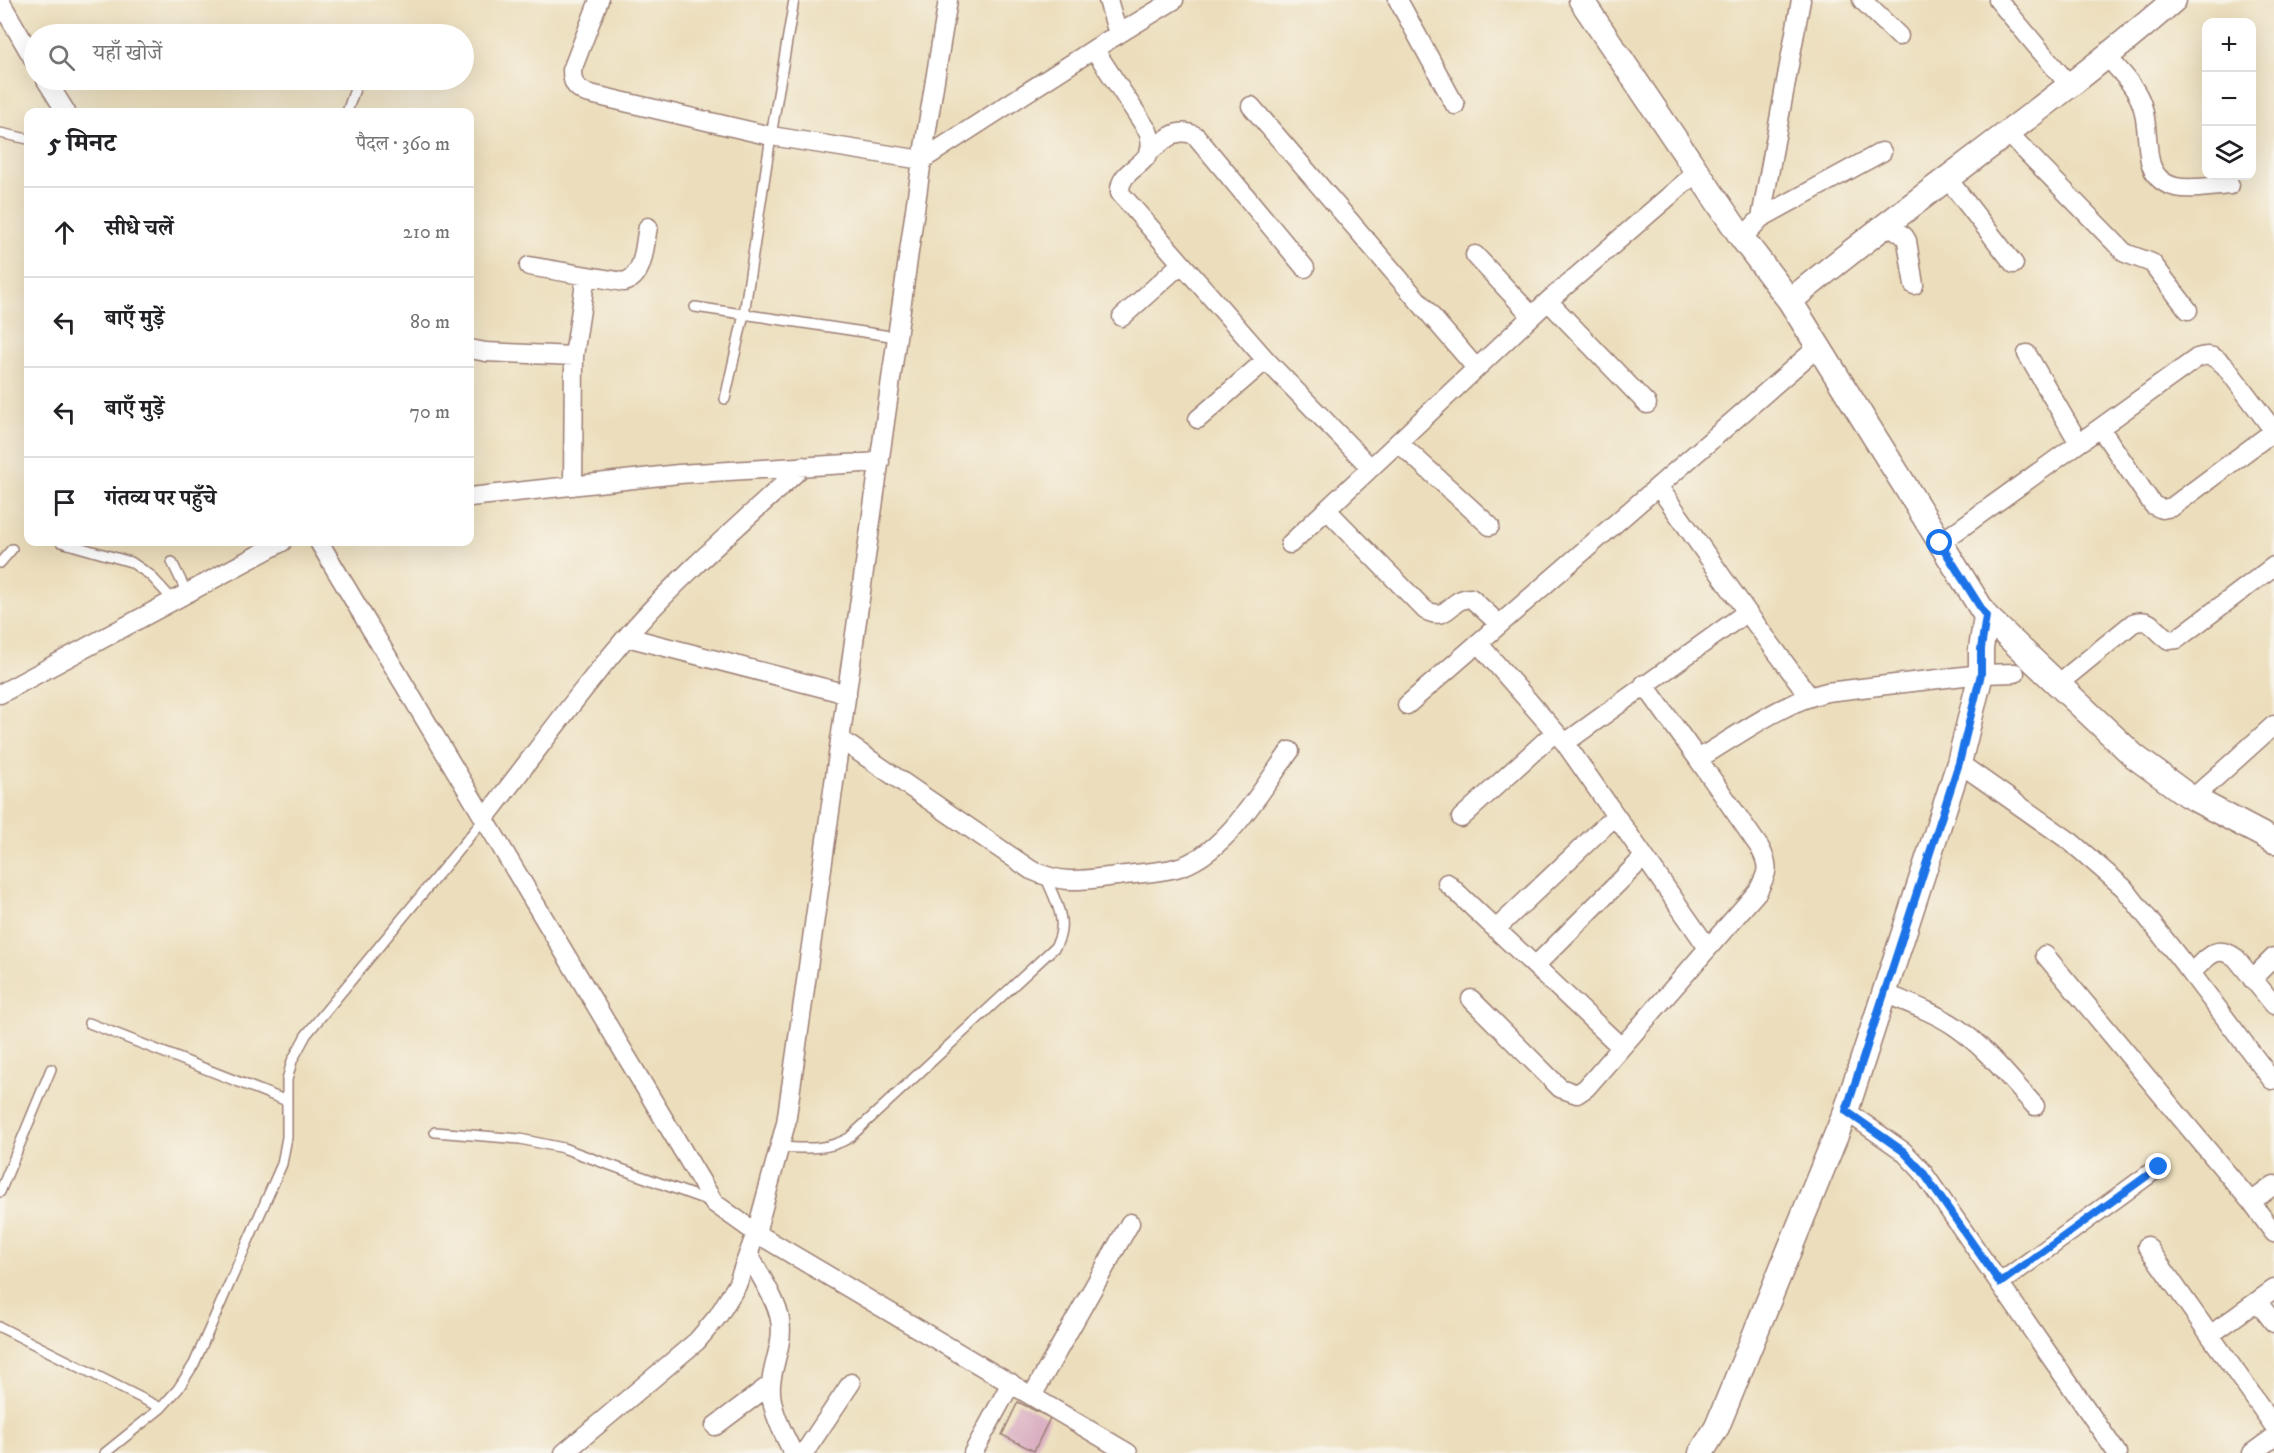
<!DOCTYPE html>
<html lang="hi">
<meta charset="utf-8">
<style>
body{margin:0;font-family:"IM FELL DW Pica","Noto Serif Devanagari",serif;background:#f2f2f2;color:#202124}
.controls{position:absolute;right:18px;top:18px;display:grid;overflow:hidden;border-radius:12px;box-shadow:0 6px 24px #0002}
.controls button{width:54px;height:54px;display:grid;place-items:center;padding:0;border:0;border-bottom:2px solid #e0e0e0;background:#fff;color:#202124;font:30px sans-serif}
.stop{position:absolute;width:18px;height:18px;margin:-14px;border:4px solid #1a73e8;border-radius:50%;background:#fff}
.stop.end{background:#1a73e8;border-color:#fff;box-shadow:0 2px 6px #0008}
.list{margin:0;padding:0;list-style:none}
h2{display:flex;justify-content:space-between;align-items:center;height:78px;margin:0;padding:0 24px;font-size:26px}
h2 small{font-size:20px;font-weight:400;color:#757577}
.list li{display:grid;grid-template-columns:39px 1fr auto;gap:18px;align-items:center;box-sizing:border-box;height:90px;padding:0 24px;border-top:2px solid #e0e0e0}
.list b{display:block;font-size:22px;white-space:nowrap}
.list em{font-size:20px;font-style:normal;color:#757577}
.icon{flex:none;width:33px;height:33px;fill:none;stroke:currentColor;stroke-width:2;stroke-linecap:round;stroke-linejoin:round}
.map{position:relative;flex:none;width:2274px;height:1453px;overflow:hidden}
.search{position:absolute;background:#fff;box-shadow:0 6px 24px #0002;left:24px;top:24px;width:450px;height:66px;display:flex;align-items:center;gap:15px;box-sizing:border-box;padding:0 21px;border-radius:33px;color:#757577;font-size:22px}
.panel{position:absolute;background:#fff;box-shadow:0 6px 24px #0002;left:24px;top:108px;width:450px;height:438px;border-radius:12px}
.map>svg:first-child{display:block}
</style>
<div class="map">
<svg width="2274" height="1453" viewBox="0 0 2274 1453">
<rect width="100%" height="100%" fill="#f7f3e8"/>
<filter id="ink" filterUnits="userSpaceOnUse"><feTurbulence type="fractalNoise" baseFrequency=".0167" numOctaves="2"/><feDisplacementMap in="SourceGraphic" scale="12" xChannelSelector="R" yChannelSelector="G"/><feConvolveMatrix kernelMatrix="1 2 1 2 8 2 1 2 1" color-interpolation-filters="sRGB"/></filter>
<filter id="wash" filterUnits="userSpaceOnUse"><feTurbulence type="fractalNoise" baseFrequency=".008" numOctaves="4" result="noise"/><feDisplacementMap in="SourceGraphic" scale="24" xChannelSelector="R" yChannelSelector="G"/><feGaussianBlur stdDeviation="1.35" result="paint"/><feColorMatrix in="noise" values="0 0 0 0 0 0 0 0 0 0 0 0 0 0 0 0 0 1.4 0 .05"/><feComposite in="paint" operator="in"/></filter>
<g filter="url(#wash)">
<rect width="100%" height="100%" fill="#ecdebc"/>
<g id="blocks">
<path fill="#d8aabf" d="M1018 1402 1050 1418 1034 1451 1002 1435Z"/>
</g>
</g>
<g filter="url(#ink)">
<use href="#blocks" fill-opacity="0" stroke="#9b7e74" stroke-width="1.5"/>
<g fill="none" stroke-linecap="round" stroke-linejoin="round">
<defs>
<path id="lane" d="M347 112 356 86
M0 133 28 139
M695 307 897 337
M725 399 744 314 771 136 794 0
M61 542 131 562 150 575 173 600
M172 562 187 593
M0 563 12 549
M89 1023 287 1101
M435 1132 520 1139 563 1148 712 1202
M780 1147C805 1148 826 1151 849 1138L1055 947C1070 923 1055 900 1045 876
M0 1192 51 1069
M0 1327 161 1408
M105 1453 161 1408 178 1389 194 1364 282 1164 287 1137V1080L292 1061 306 1035 484 819"/>
<path id="street" d="M599 0 572 70C572 83 575 87 586 93L771 136 922 160 1094 49 1174 0
M1108 0 1118 34
M1398 0 1455 105
M1862 0 1899 36
M1998 0 2070 86
M0 1 34 60
M1094 49 1148 131C1162 167 1118 164 1120 193L1266 360 1371 468
M2107 56C2119 71 2136 86 2142 105 2148 123 2146 142 2150 161 2159 199 2201 187 2230 185
M46 80 66 112
M1251 106 1476 368
M2008 133 2125 253 2152 263 2188 310
M1151 150C1167 139 1177 126 1196 136L1305 268
M1947 178 2014 264
M1761 218 1882 152
M1887 224 1904 236 1907 241 1914 285
M1742 238 1761 218 1801 0
M1475 255 1532 316
M529 266 624 282C645 276 644 245 648 227
M1548 301 1647 404
M1122 317 1181 264
M470 349 486 352 574 356
M2027 354 2079 443
M1198 419 1266 360
M2100 428 2153 505 2162 509 2172 507 2274 431
M1398 442 1490 526
M573 486 574 356 586 276
M1658 486 1747 612 1809 696
M470 497 679 474 880 462
M1327 510 1425 610C1449 623 1449 598 1471 598L1499 624
M319 542 714 1203 756 1233 1128 1453
M1940 543 2197 358C2210 353 2215 357 2225 366L2274 431
M1290 544 1548 301 1697 172
M627 637 847 694
M1478 643 1565 743 1708 948
M1644 684 1698 759
M2058 684 2133 623C2151 616 2155 631 2169 640L2177 639 2274 566
M0 694 282 542
M1407 705 1818 347
M840 739 1031 870C1064 885 1082 880 1117 876 1136 873 1157 873 1176 868 1224 856 1261 790 1290 751
M1565 743 1747 612
M1959 763 2071 842 2124 888 2191 973C2207 958 2215 943 2236 958L2274 1005
M2193 798 2274 725
M1461 818 1555 732
M484 819C535 754 583 686 637 625 688 568 748 518 803 466
M1447 883 1621 1047
M1496 929 1615 816
M2045 955 2251 1202 2274 1185
M1535 966 1644 857
M2191 973 2272 1080
M2252 979 2274 957
M1884 993C1908 1003 1934 1012 1956 1027 1986 1048 2010 1079 2035 1106
M1471 999 1560 1088 1577 1094 1586 1088 1758 891C1768 872 1770 867 1760 848L1698 759C1739 735 1780 703 1827 692L1981 674 2015 673
M1846 1111 1903 1151 1922 1171 2117 1453
M2251 1202 2274 1233
M2147 1246 2274 1426
M749 1254C758 1273 777 1300 780 1320 784 1342 773 1362 771 1384 769 1408 783 1432 793 1453
M2000 1283 2159 1167
M2257 1301 2274 1323
M2210 1335 2274 1289
M1032 1396 1130 1223
M715 1426 771 1384
M564 1453 697 1341 718 1316 737 1285 756 1233 786 1123 922 160 948 0
M804 1453 851 1383
M973 1453 1011 1383
M2252 1453 2274 1437"/>
<path id="secondary" d="M1581 0 1742 238 1790 301 1986 616 1981 649V674L1959 763 1846 1111 1717 1427 1701 1453
M1790 301C1915 197 2051 107 2174 0
M1986 616 2134 756 2187 795 2274 841"/>
</defs>
<use href="#lane" stroke="#9b7e74" stroke-width="12"/>
<use href="#street" stroke="#9b7e74" stroke-width="21"/>
<use href="#secondary" stroke="#9b7e74" stroke-width="27"/>
<use href="#lane" stroke="#fff" stroke-width="9"/>
<use href="#street" stroke="#fff" stroke-width="18"/>
<use href="#secondary" stroke="#fff" stroke-width="24"/>
</g>
</g>
<g fill="none" stroke-linecap="round" stroke-linejoin="round" filter="url(#ink)">
<path stroke="#1a73e8" stroke-width="8" d="M1940 543 1986 616 1981 649V674L1959 763 1846 1111 1903 1151 1922 1171 2000 1283 2159 1167"/>
</g>
</svg>
<div class="controls">
<button>+</button>
<button>−</button>
<button><svg class="icon" aria-label="layers" viewBox="0 0 24 24"><path d="M12 4l9 5-9 5-9-5zM3 14l9 5 9-5"/></svg></button>
</div>
<div class="stop" style="left:1940px;top:543px"></div>
<div class="stop end" style="left:2159px;top:1167px"></div>
<div class="search"><svg class="icon" aria-label="search" viewBox="0 0 24 24"><circle cx="10" cy="10" r="6"/><path d="M15 15l6 6"/></svg>यहाँ खोजें</div>
<section class="panel">
<h2>5 मिनट<small>पैदल · 360 m</small></h2>
<ul class="list">
<li><svg class="icon" aria-label="ahead" viewBox="0 0 24 24"><path d="M12 20V5M6 11l6-6 6 6"/></svg><div><b>सीधे चलें</b></div><em>210 m</em></li>
<li><svg class="icon" aria-label="left" viewBox="0 0 24 24"><path d="M17 20v-9H6M10 6l-5 5 5 5"/></svg><div><b>बाएँ मुड़ें</b></div><em>80 m</em></li>
<li><svg class="icon" aria-label="left" viewBox="0 0 24 24"><path d="M17 20v-9H6M10 6l-5 5 5 5"/></svg><div><b>बाएँ मुड़ें</b></div><em>70 m</em></li>
<li><svg class="icon" aria-label="arrive" viewBox="0 0 24 24"><path d="M6 21V4h12l-3 4 3 4H6"/></svg><div><b>गंतव्य पर पहुँचे</b></div></li>
</ul>
</section>
</div>
